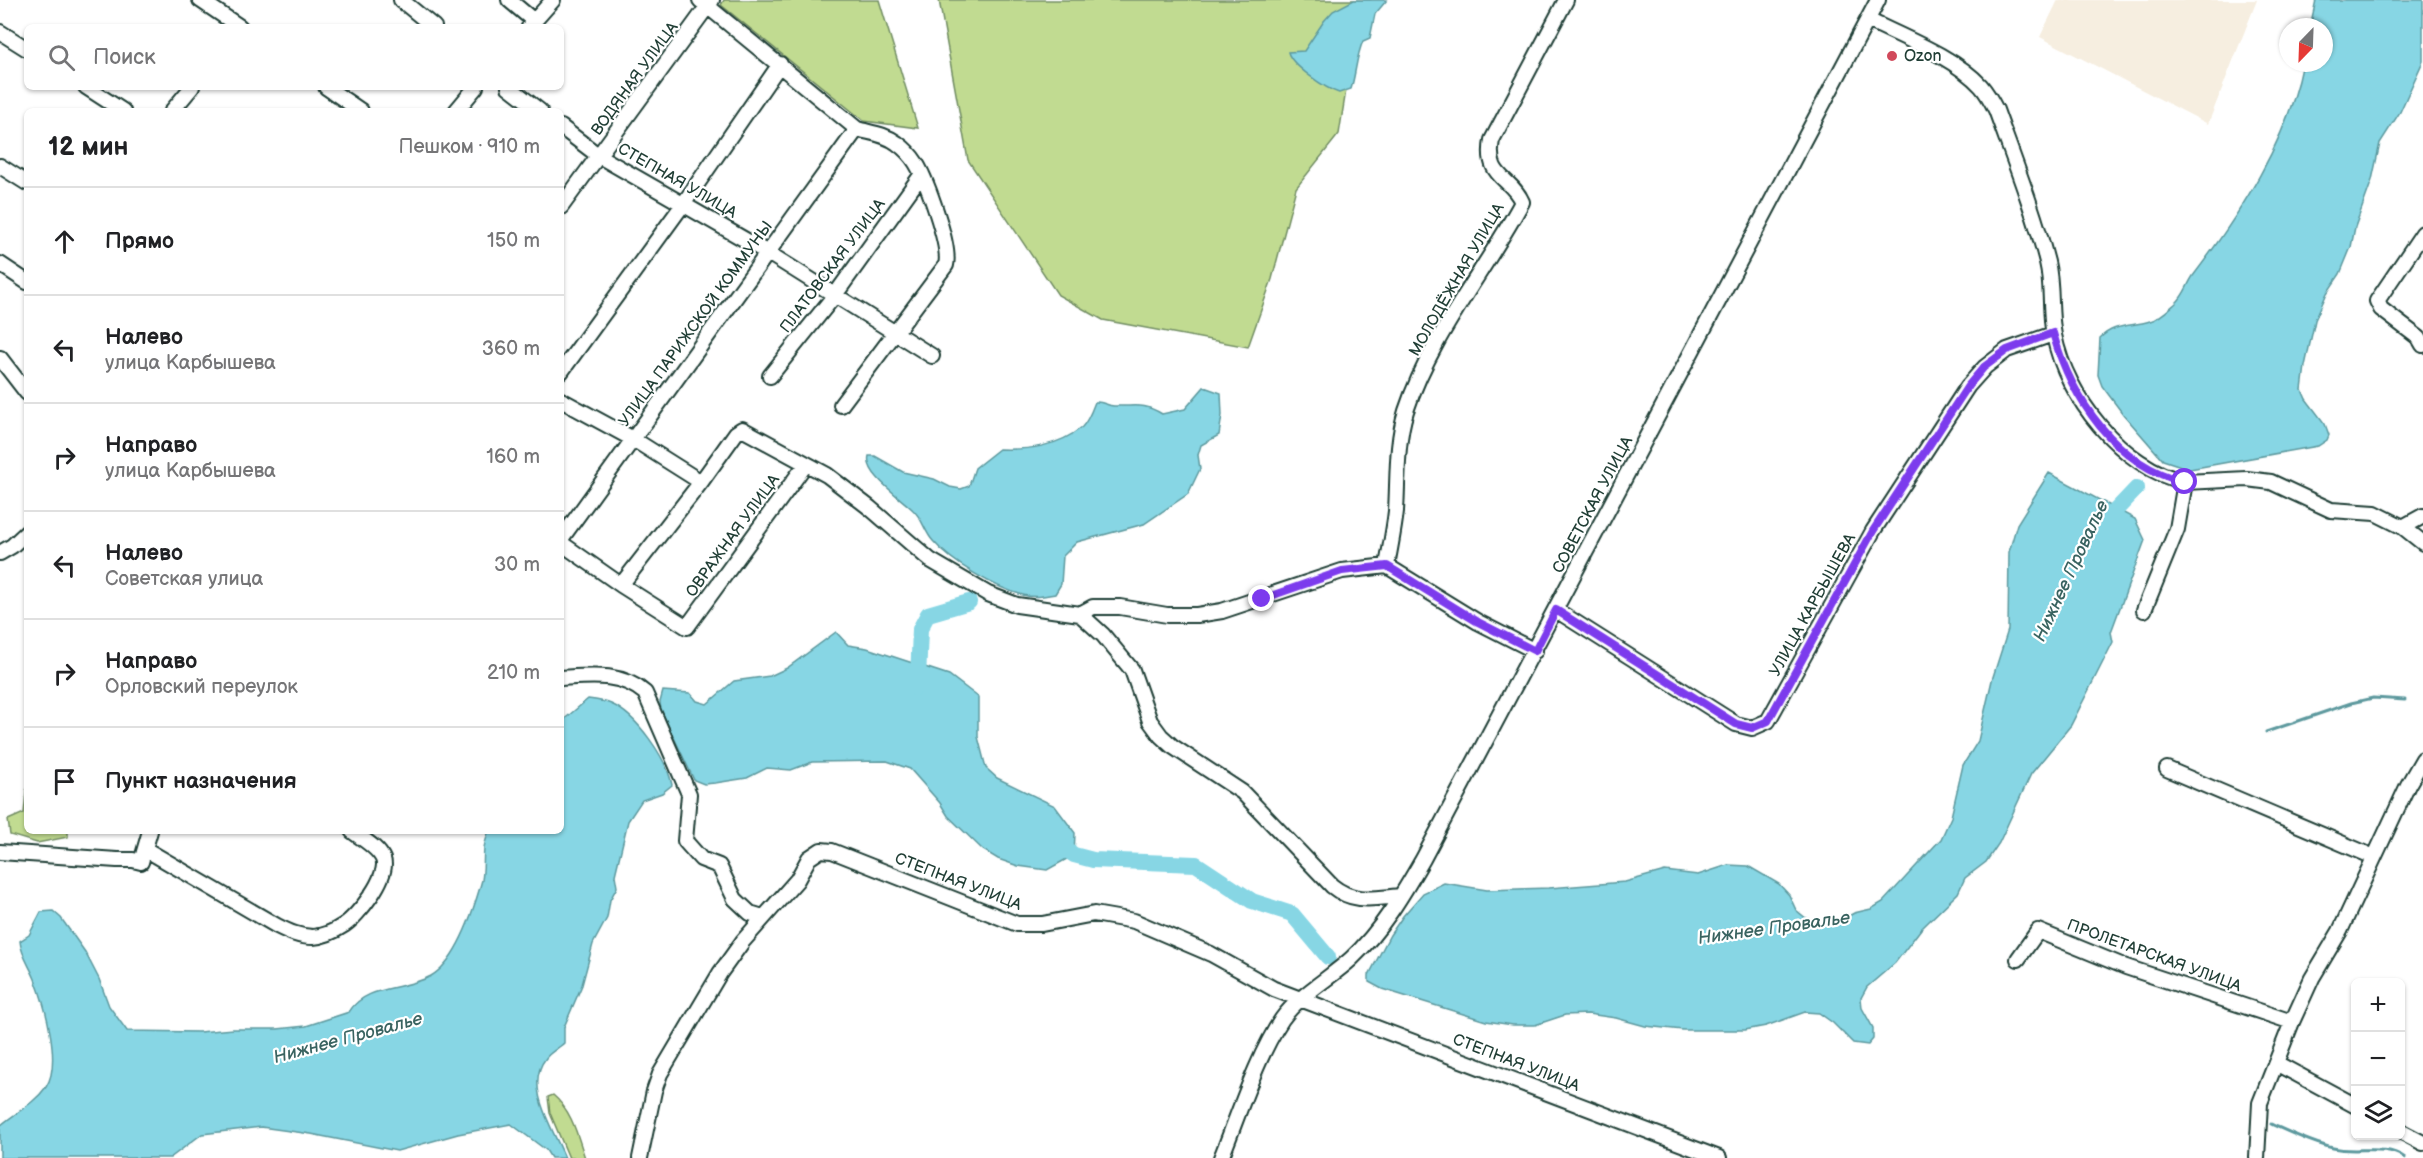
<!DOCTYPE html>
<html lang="ru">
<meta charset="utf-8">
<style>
body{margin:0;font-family:"Balsamiq Sans",sans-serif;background:#f2f2f2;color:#202124}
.controls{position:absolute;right:18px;bottom:18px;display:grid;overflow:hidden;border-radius:9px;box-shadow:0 2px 4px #0004}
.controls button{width:54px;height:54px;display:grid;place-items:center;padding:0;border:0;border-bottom:2px solid #e0e0e0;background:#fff;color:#202124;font:30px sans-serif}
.compass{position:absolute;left:2279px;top:18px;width:54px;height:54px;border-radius:50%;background:#fff;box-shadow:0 2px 4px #0004;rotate:203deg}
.stop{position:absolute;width:18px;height:18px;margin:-14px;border:4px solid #7c3aed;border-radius:50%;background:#fff}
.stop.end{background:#7c3aed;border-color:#fff;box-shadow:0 2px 6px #0008}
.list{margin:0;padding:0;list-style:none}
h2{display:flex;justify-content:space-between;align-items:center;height:78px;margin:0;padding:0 24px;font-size:26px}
h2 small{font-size:20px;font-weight:400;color:#757577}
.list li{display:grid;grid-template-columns:39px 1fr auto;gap:18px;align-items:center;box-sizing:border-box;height:108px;padding:0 24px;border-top:2px solid #e0e0e0}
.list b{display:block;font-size:22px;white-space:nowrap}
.list p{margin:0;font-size:20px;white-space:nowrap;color:#757577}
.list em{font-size:20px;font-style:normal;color:#757577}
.icon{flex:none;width:33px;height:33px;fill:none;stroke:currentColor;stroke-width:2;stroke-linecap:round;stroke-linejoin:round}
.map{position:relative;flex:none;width:2423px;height:1158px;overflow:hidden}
.search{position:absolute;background:#fff;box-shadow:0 2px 4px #0004;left:24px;top:24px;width:540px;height:66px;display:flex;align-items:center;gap:15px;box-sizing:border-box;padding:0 21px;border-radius:9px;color:#757577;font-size:22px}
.panel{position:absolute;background:#fff;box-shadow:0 2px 4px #0004;left:24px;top:108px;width:540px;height:726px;border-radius:9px}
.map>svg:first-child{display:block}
</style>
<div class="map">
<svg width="2423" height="1158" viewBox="0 0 2423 1158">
<rect width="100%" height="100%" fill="#fff"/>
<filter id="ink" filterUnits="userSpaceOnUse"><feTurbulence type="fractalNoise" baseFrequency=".0167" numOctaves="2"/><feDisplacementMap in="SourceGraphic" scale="12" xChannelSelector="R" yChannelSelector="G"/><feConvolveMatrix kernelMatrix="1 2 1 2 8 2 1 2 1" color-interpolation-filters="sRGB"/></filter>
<g filter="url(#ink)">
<path fill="#f6eee0" d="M2058 0H2257L2208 124 2040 37Z"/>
<path fill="#c1db91" stroke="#708c62" stroke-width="1.5" d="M724 0H879L918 128 864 121 721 5Z
M939 0H1370L1355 34 1339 134 1296 188 1272 279 1248 347 1103 320 1058 295 968 160Z
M27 784V831H68V837L37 843 10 835 8 820 24 813Z
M553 1095C572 1111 577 1134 585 1158H569L550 1113 548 1097Z"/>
<path fill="#87d6e4" stroke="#5d999e" stroke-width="1.5" d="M1354 0H1387L1375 14 1370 38 1363 41C1356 57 1356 73 1351 89L1339 93C1326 89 1291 65 1288 52L1304 51 1324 21 1333 11Z
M2316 0H2423V61L2400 112 2380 143 2372 180 2355 227 2351 247 2340 274 2327 293 2315 320 2305 366 2302 390 2306 399 2325 424 2329 435 2327 440 2318 446 2190 469 2163 460 2123 414 2102 386 2098 375 2100 338C2115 323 2131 327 2150 321 2159 319 2169 309 2176 303 2184 296 2187 285 2193 276 2240 214 2288 140 2303 63H2324V27H2310Z
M1204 387 1221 393 1222 415 1219 435 1201 445 1198 455 1200 469 1188 494 1144 524 1077 542 1063 556 1061 584 1055 594C1044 596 1034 598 1023 595 995 588 952 563 933 541 924 531 923 519 913 510 901 498 864 474 869 456H875L903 472 934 479 950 487 961 489 969 486 975 468 999 449C1028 450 1058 447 1082 427 1088 421 1092 410 1095 402 1103 401 1107 406 1114 406 1136 407 1142 402 1162 414L1185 409Z
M2049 473 2135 519 2145 540 2111 632 2113 642 2071 725 2031 774 1999 843 1986 862 1965 878 1958 893 1921 929 1895 963 1867 987 1861 998 1862 1008 1873 1028V1039L1868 1045 1853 1043 1833 1023 1819 1013 1805 1012 1766 1026 1745 1030H1683L1645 1026 1616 1018 1588 1014 1565 1015 1535 1025H1513L1486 1021 1382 989 1369 982V975L1390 935 1403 916 1423 893 1444 883 1487 890 1549 888 1625 882 1665 871 1698 875 1728 865 1748 866 1779 884 1789 895 1796 910 1807 919 1825 924 1838 922 1854 913 1871 909 1883 902 1941 839 1951 817 1963 765 1978 741 1992 680 2008 630 2009 552 2017 524Z
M836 632 848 645 867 648 949 675 978 697V737L986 768 997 778 1055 806 1075 833 1074 855 1047 870 1018 866 998 859 983 850 948 816 940 803 910 769 887 761 812 762 791 770 767 768 747 778 715 783 704 784 694 780 661 710 660 702 663 691 690 693 697 701 707 704 734 681 770 676 787 668Z
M588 699C596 700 604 701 611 704 637 715 667 759 672 785L662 793 642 800 628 821 615 875 617 887 610 900 607 918 593 944 582 985 564 1027V1043C559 1048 550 1052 546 1058 523 1086 554 1130 565 1158H551L546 1150 511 1124 458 1134 397 1151 311 1134 261 1127 202 1134 170 1158H0V1126C15 1113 34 1104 46 1087 62 1063 45 1005 35 979 30 966 21 955 20 941L29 935 41 912 53 911 61 918 85 952 99 979 109 1006 127 1031 199 1032 233 1029H277L306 1026 349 1012C366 984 404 991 431 976 457 961 474 909 482 880 484 869 483 859 484 849 484 843 488 837 488 831H561V722Z"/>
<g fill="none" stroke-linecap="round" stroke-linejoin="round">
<path stroke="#5d999e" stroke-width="3" d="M2266 732 2351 703 2373 698 2405 700
M2271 1124C2291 1133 2311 1143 2333 1148 2357 1154 2384 1143 2405 1158"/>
<path stroke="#87d6e4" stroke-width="16" d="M2107 531 2116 510 2137 488
M915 688 918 680 920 629 928 614 969 602
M1057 843 1074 855 1093 860 1196 864 1252 901 1292 914 1328 957"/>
<defs>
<path id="minor" d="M200 0 240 27
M401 0 434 27
M509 0 534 21
M700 0 857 129C871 133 885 134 897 143 904 148 911 155 916 163 927 181 951 247 946 265L841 405
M1868 20C1902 37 1955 57 1981 86 1987 93 1992 102 1996 110 2014 160 2034 211 2047 262 2053 286 2049 311 2054 335 2066 397 2122 468 2185 482
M529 27 553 0
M0 32 27 49
M86 87 123 111
M326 87 361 111
M509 87 540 111
M172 111 192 87
M456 111 476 87
M561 127 599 156 768 253 932 356
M0 166 27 183
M561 207 712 0
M2423 233 2377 301 2381 309 2419 338 2423 345
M0 264 27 282
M0 358 27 393
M561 372 684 203 780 64
M770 376 835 295 922 174
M561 400 633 439 701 482
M2403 527 2423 516
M561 539 857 129
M561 543 621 585 687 627 806 464
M0 553 12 546 27 532
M1387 566C1390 548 1394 530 1396 511 1398 478 1396 443 1406 411 1430 337 1485 271 1522 202 1511 176 1485 179 1492 140L1566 0
M621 585 701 482 736 433 742 429 827 475 870 508 930 560 988 594 1017 605 1080 614
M1556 610 1736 724 1752 728 1768 721 1873 531 1968 386 1985 367 2007 350 2053 334
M2144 610 2177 529 2185 482 2247 479 2271 482 2331 510 2375 513 2403 527 2423 543
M561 678C591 676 621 672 645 693L689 794 685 841 701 859 719 866 735 899 750 913 763 917
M2167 769 2374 857
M145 849 277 926C289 932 300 937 313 937 324 936 335 931 344 925 357 917 390 876 383 859 378 847 362 839 352 831
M0 852 117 860H133L141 862 150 831
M1401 896C1375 898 1354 904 1332 886L1242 792 1172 746 1161 736 1150 721 1132 670 1103 635 1080 614 1093 607H1120L1167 615H1197L1222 611 1342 571 1387 566 1478 622 1535 651
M2018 959 2038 931 2126 967 2292 1022
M2276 1063 2356 1106
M2400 1131 2423 1143
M640 1158 654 1091 660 1074 720 973 743 941 797 880 809 858 821 850 832 851 1017 924H1042L1094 914 1134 921 1211 954 1274 989 1719 1158
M1221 1158C1238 1116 1257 1056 1282 1019 1299 995 1329 979 1351 959 1381 931 1403 894 1423 859L1878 0
M2257 1158 2260 1103 2292 1022 2312 978 2340 931 2408 785 2423 759"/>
</defs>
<use href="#minor" stroke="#1f3d34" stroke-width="18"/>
<use href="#minor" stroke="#fff" stroke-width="14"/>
</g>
</g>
<g fill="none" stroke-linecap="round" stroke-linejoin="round" filter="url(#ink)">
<path stroke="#7c3aed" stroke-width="8" d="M1262 599 1342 571 1387 566 1478 622 1535 651 1556 610 1736 724 1752 728 1768 721 1873 531 1968 386 1984 367 2007 350 2053 333C2071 398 2116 466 2185 482"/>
</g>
<circle fill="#d1495b" stroke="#fff" stroke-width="2" cx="1892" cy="56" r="6"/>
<g text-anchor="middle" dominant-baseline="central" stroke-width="4.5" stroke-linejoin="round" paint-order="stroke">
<g font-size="16" fill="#1f3d34" stroke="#fff" text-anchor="start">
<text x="1904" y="56">Ozon</text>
</g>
<g font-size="16" fill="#1f3d34" stroke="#fff">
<text transform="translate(635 79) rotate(-54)">ВОДЯНАЯ УЛИЦА</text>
<text transform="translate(677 181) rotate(30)">СТЕПНАЯ УЛИЦА</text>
<text transform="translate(833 266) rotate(-53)">ПЛАТОВСКАЯ УЛИЦА</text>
<text transform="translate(1457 280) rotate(-60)">МОЛОДЁЖНАЯ УЛИЦА</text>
<text transform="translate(696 324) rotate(-54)">УЛИЦА ПАРИЖСКОЙ КОММУНЫ</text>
<text transform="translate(1593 505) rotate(-62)">СОВЕТСКАЯ УЛИЦА</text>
<text transform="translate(733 536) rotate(-54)">ОВРАЖНАЯ УЛИЦА</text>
<text transform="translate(1813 605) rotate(-61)">УЛИЦА КАРБЫШЕВА</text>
<text transform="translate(958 882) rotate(21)">СТЕПНАЯ УЛИЦА</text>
<text transform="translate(2154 956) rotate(20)">ПРОЛЕТАРСКАЯ УЛИЦА</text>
<text transform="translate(1516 1063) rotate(21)">СТЕПНАЯ УЛИЦА</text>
</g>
<g font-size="18" font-style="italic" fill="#396360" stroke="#fff">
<text transform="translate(2071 571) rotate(-65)">Нижнее Провалье</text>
<text transform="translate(1774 928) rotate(-8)">Нижнее Провалье</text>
<text transform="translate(348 1038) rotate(-15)">Нижнее Провалье</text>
</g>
</g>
</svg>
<div class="controls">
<button>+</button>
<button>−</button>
<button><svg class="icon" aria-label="layers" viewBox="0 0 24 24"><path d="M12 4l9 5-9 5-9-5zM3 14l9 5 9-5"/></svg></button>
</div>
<svg class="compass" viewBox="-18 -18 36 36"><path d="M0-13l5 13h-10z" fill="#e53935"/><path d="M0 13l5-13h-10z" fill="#757577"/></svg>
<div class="stop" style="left:2185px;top:482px"></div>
<div class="stop end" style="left:1262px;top:599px"></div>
<div class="search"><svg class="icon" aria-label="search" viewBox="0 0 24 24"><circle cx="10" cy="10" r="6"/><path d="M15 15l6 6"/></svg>Поиск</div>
<section class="panel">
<h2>12 мин<small>Пешком · 910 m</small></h2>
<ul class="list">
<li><svg class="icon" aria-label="ahead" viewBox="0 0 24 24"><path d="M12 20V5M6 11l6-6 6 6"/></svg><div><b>Прямо</b></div><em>150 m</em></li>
<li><svg class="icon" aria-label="left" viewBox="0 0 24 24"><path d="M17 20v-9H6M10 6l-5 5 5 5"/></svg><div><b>Налево</b><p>улица Карбышева</p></div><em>360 m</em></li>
<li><svg class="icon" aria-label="right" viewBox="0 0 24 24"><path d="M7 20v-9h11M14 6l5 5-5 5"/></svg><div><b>Направо</b><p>улица Карбышева</p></div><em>160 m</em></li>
<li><svg class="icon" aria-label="left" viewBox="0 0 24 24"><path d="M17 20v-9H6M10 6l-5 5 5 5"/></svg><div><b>Налево</b><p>Советская улица</p></div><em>30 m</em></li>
<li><svg class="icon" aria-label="right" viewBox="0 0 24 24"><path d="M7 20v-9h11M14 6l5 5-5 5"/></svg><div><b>Направо</b><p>Орловский переулок</p></div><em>210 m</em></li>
<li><svg class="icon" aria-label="arrive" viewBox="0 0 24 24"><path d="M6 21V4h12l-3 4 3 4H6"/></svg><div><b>Пункт назначения</b></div></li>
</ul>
</section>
</div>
